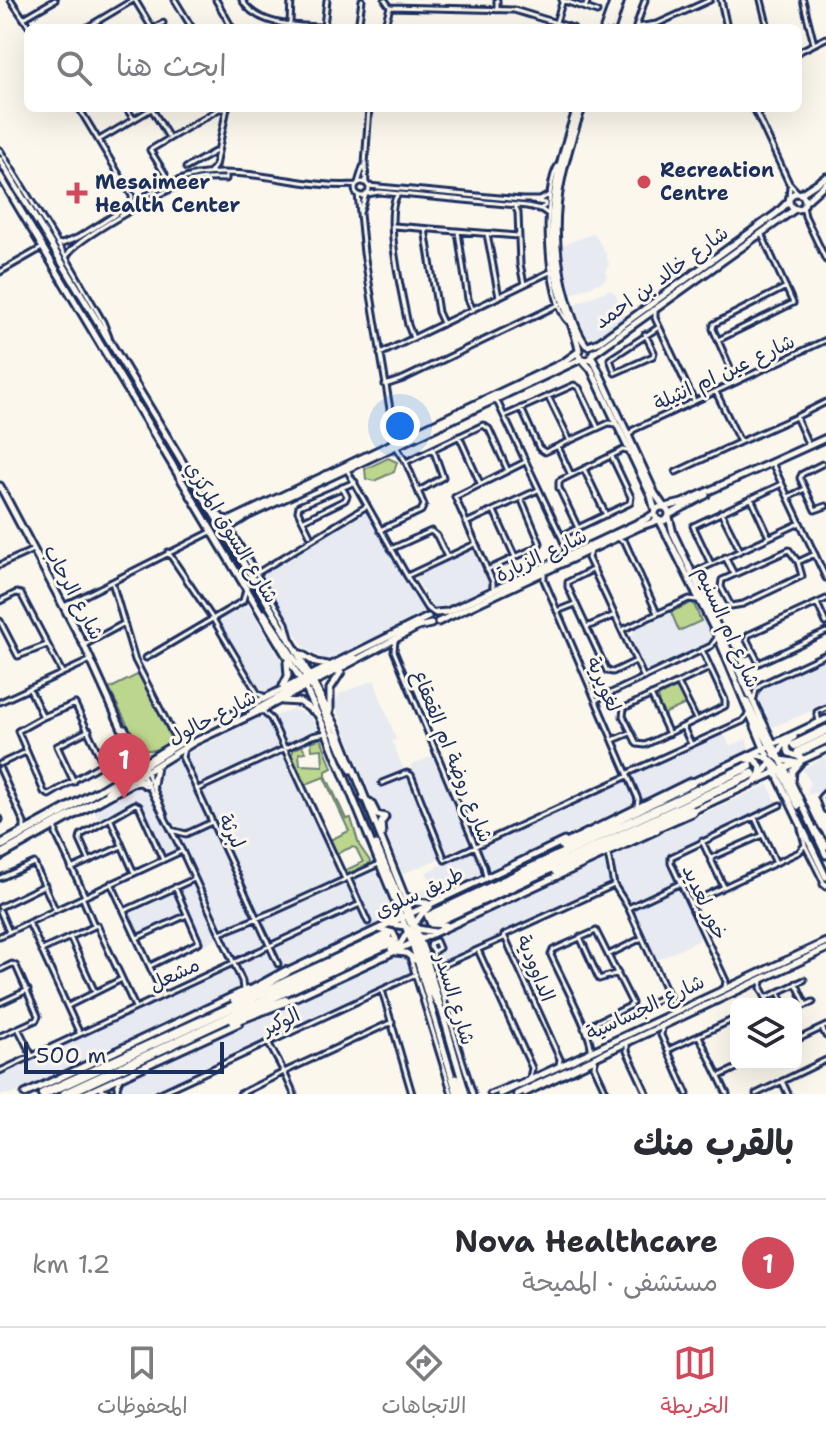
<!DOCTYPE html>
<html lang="ar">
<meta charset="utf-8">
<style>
body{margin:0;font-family:"Shantell Sans","Playpen Sans Arabic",sans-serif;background:#f7f7f7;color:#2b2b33;direction:rtl}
.controls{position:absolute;right:24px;bottom:24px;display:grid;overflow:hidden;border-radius:12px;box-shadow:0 8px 32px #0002}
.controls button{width:72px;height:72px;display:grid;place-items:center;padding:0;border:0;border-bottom:2px solid #e1e1e2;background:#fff;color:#2b2b33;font:40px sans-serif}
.scale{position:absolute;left:24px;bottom:20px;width:200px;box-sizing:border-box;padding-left:8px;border:4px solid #1b2f5e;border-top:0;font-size:22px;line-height:28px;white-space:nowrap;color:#1b2f5e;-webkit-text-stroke:6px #fbf7ec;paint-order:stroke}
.you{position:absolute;left:400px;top:426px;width:28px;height:28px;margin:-20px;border:6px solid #fff;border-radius:50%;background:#1a73e8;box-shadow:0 0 0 12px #1a73e833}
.badge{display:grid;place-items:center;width:52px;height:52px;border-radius:50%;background:#d1495b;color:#fff;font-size:26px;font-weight:700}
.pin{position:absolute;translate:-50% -66px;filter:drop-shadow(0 2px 4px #0008)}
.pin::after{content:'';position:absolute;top:42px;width:28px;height:24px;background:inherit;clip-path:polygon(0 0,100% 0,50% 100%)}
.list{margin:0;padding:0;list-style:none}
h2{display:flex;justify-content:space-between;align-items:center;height:104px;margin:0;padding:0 32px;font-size:34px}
h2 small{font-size:26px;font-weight:400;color:#7c7c81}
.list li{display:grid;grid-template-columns:52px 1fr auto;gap:24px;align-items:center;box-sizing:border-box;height:128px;padding:0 32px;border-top:2px solid #e1e1e2}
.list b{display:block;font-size:30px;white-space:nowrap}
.list p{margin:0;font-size:26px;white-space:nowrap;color:#7c7c81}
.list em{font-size:26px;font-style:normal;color:#7c7c81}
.icon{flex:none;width:44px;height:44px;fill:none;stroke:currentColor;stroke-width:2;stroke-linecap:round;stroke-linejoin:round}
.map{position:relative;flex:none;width:826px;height:1094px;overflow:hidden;direction:ltr}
.search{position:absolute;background:#fff;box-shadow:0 8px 32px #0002;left:24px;right:24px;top:24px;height:88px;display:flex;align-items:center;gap:20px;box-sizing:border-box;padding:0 28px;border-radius:12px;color:#7c7c81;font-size:30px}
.sheet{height:232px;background:#fff}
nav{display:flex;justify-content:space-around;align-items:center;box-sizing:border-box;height:112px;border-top:2px solid #e1e1e2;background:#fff;font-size:22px;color:#7c7c81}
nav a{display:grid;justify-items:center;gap:4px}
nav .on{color:#d1495b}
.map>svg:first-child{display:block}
</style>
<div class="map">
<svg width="826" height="1094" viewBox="0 0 826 1094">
<rect width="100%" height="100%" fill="#fbf7ec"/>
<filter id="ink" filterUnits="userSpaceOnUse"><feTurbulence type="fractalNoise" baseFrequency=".0125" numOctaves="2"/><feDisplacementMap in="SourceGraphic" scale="16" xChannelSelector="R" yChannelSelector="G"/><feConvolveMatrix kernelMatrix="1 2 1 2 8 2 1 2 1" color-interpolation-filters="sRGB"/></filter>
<g filter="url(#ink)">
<path fill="#e8eaf1" d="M594 233 605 252 609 264 605 272 607 276 604 281 571 294 566 291 557 247Z
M609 290 615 293 624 315 622 322 596 341 587 337 575 308 577 303Z
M365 510 425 613 421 620 338 658 324 659 304 648 260 575Z
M471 549 475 551 490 585 440 610 434 609 416 579 417 575Z
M692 601 698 603 712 635 710 642 649 670 644 669 629 637 634 634 632 629Z
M242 605 250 608 283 663 279 685 268 692 261 693 220 624 222 618Z
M824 656H826V705L768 729 752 694 755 689Z
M374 680 396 739 392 741 441 858 402 874 335 704 339 694Z
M292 709 311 716 317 731 286 746 273 717Z
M261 714 267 716 280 743 278 751 284 755 341 875 339 880 226 929H220L155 784 157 767 218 738 217 734Z
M723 731 730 746 746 739 750 750 421 902 416 892 433 885 426 872Z
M433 756 468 839 466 845 445 854 410 765Z
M826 757V790L807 795 810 782 802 769Z
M768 784 778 805 666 856 678 882 628 905 617 881 437 964 435 957 438 948 434 938Z
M133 785 151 791 181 851 164 859 137 800 101 822 93 809Z
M375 869 393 912 391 917 272 975 251 983H244L221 933 255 918 257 921Z
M195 880 222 937 204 945 176 888Z
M674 890 680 892 701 935 698 941 659 959 654 956 634 913 636 908Z
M171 893 176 895 184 911 182 916 142 935 138 934 130 916 132 911Z
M396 954 408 959 414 974 155 1094 119 1093 118 1085 123 1077Z
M226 967 234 969 241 984 237 990 14 1094H0V1073Z"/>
<path fill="#bdd68d" stroke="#6c8276" stroke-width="2" d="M388 458 397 462 394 472 374 481 366 479 365 469Z
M693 602 701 621 679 631 671 612Z
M141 673 172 741C159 748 148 757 137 743L109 689Z
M675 688 679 690 686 704 664 714 658 703 659 696Z
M321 738 332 768 326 771V776L346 819 351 818 359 845 370 861 368 865 347 874 344 871 363 862 356 848 352 847 336 854 330 840 349 831 324 777 304 785 291 756 294 749 302 746 306 752 299 753 300 765 323 766 322 749 312 750 311 742Z"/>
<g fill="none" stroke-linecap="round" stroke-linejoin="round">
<path stroke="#cecfd0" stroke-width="8" stroke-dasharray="8 4" stroke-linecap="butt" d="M752 774 799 752
M387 935 430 916
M391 941 435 922"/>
<defs>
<path id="street" d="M11 0 30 28
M135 0 152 28
M175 0 192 28
M216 0 232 28
M242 0C260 31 311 25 343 28
M562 0 597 12
M721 0 727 28
M761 0 768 28
M803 0 814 44
M390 7 514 10 573 28
M585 8 588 0
M497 10V0
M24 18 55 0
M556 22 563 0
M290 23 291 0
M324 26 327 0
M636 27 657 24 710 0
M636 27 645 0
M86 28 133 0
M154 28 163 23
M358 28 362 0
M384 28 390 7 385 0
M613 28 622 0
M798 52 826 38
M79 108 132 196V206
M126 108 133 118
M754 108 789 183 799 194
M152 109 168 136
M99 140 153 108
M0 150 67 259 103 322 109 337
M559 164C541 188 546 303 569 322
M186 168 218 150
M210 173 215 166 227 108
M165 174 150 150 219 109H227
M355 189a7 7 0 1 1 14 0a7 7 0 1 1-14 0Z
M358 183 363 167
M366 184 365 164 369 108
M368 186 522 200H540L549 195
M358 194 364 253 394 433 391 443
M367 194 379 192 527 206 541 209 548 214
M398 194C382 213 403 298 408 325L413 338
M789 198 790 186
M531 201 545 203V206L539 209
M515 205 518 213 520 264 524 284
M803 206 805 216 826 260
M360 213 366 194
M394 226 518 236
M425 229 438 312 443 323
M458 232 468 299 473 310
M487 234 499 297
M57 243 62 244 77 238C115 217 154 184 197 175 247 166 305 189 356 185
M67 256C73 240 163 191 183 184 197 179 211 178 226 179V174
M0 272 42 248
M655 310V318L694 401
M645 334 654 352 653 356 615 373 610 359 659 327
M718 340 793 303 762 235
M380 354 552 271
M736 381 713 329 714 324 786 287
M385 385 403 379 560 304
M716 392 740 442 796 417 809 446
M548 396 569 439
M496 399 561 536 566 548 565 556
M521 408 539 448 545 452 609 423 616 424
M504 416 574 385 579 388 598 428
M796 417 826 402
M459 436 480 483
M629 436 633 430 826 340
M558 447 571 475
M406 462 483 425 489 429 508 471
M772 463 826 578
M822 464 802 474 800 478 815 510 826 506
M584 469 606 515
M347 470 407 576 426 607 434 613
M676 472 740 442
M419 491 443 477 433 449
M788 497 805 489
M751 498 769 537
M494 511 515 557
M721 512 740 550
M304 520 345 500 347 496 342 487
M466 523 538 490
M578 528 559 488V481L623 450 631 452
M380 530 421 511 424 505 406 462 397 448
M232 533 286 623 290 638
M310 535 298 511 299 506 355 482
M561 536 630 503 631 497 612 457
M617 538 625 542 657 613
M391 549 431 531 437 536 447 557
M789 550 798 562 802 576 743 604 731 606 721 587 722 580Z
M590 551 588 558 644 678
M168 552 213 619 258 694 265 697
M725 557 734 574
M798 562 815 554
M711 564 693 526 782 484
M0 565 33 550
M594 569 568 582V587L607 671 613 672 636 661
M487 570 537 547 540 543 521 498
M254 572H259L367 506
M544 573V580L638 799 637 806
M407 576 475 544
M695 578 699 570 800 523
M112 582 135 660 174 736 172 745
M493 590V582L455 497 525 462
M826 599 748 635 747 640 759 663 826 632
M0 601 16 593 21 594 62 672
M817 603 826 623
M64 606 213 531
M557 611 575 604
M0 621 18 656 47 645
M587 627 615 615
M622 630 689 599 697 600
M395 640 394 651 484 867 486 877
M84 645 123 624
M702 650 725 700V706L645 745 637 744 623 716 624 708 710 668
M730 651 739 655 751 651
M146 658 243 601 246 589
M678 683 696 719
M29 688 43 717
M651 695 669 734
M754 698 756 690 762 684 826 654
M596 700 711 646 716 639
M0 702 91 660
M75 704 103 763 49 795 44 792 18 731 43 717Z
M262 711 271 719 345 879
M819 722 817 712 826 708
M683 727 691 744
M613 740 630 733
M184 749 182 757 278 964
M0 764 26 752
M0 769 24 823V830
M147 772 165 816
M142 773 182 851 242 981 243 990
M628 773 743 721 749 713
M74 782 57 746 89 730
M382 783 407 773 411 775 445 860 628 776
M198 789 312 736 326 733
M826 792 821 797 826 810
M110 818 134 873
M755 818 776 863
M0 819V820
M56 827V834L85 896
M801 829 805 845 826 887
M171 830 186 834 212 822
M702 841 724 887
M0 843 95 791
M608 854 614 885 628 907 673 1005 672 1012
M0 858 132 784 140 783 147 787
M711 858 763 835
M89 860 80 840 81 835 135 804 139 806 163 860
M71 869 122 846
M0 878 34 863 55 909
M348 878 368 922
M111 883 163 995
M83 899 94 925
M692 902 799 852 805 845
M0 907 45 885
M630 907 681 883
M0 911 9 932
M124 911 194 879
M29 923 79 1032
M220 933 273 912 381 863
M0 936 182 851
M70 937 95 992
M580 937 599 979 618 973
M137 938 187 915
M42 950 97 925 135 1007
M478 950 532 1068 530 1078
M434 951 439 948 436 941 431 943 430 947 434 951 433 962 448 1013
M610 954 642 938
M410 957 452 1094
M150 966 199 942 175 887
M0 970 12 964 16 966 38 1016 36 1020 0 1036
M436 972 441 966 504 938
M762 981 761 988 769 1004
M796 983 806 1005
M725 987 726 981 671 863V857L780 805
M382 990 412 1094
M779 993 784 1004
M766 998 804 980
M0 1003 28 990
M651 1003 668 994
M68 1006 122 979
M796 1009 813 1002
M448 1014 473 1094
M18 1028 32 1056
M584 1028 630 1006 632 1003 596 931 553 950 551 955C558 972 593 1036 591 1050
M662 1028 661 1035 687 1094
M822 1028 826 1036
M699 1036 727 1094
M796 1040 826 1026
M627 1044V1051L647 1094
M668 1050 732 1020 736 1021
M595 1061 594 1066 607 1094
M559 1065 560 1059 504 935 614 885
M0 1071 360 904
M720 1076 745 1064
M782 1081 788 1094
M100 1088 112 1094
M118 1094 117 1087 120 1079
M158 1094 416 974
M240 1094 284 1072 269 1044
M294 1094 284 1072 392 1022
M490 1094 515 1084
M525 1094 593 1061
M756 1094 826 1060"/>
<path id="secondary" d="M604 28 614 0
M609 28 619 0
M577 108C557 166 543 223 558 285 563 307 575 328 579 350
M582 108C558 176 546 229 567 300 572 316 576 332 586 345
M0 160 296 650 338 730 404 895 425 954 466 1094
M0 176 305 687 327 734 412 943 457 1094
M789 201a8 8 0 1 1 16 0a8 8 0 1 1-16 0Z
M800 194 826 177
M805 202 826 183
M588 346 599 342 777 213 789 201
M594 353 795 209
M579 356 591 369 651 496 655 511
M592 357 655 494 664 507
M584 360 591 359 593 352
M0 486 84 645 142 773
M655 514a7 7 0 1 1 14 0a7 7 0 1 1-14 0Z
M665 507 682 503 826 438
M214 510 222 519 231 520 564 362 578 352
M669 515 706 495
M669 517 673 533 826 855
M660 521 717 635 764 748 826 877
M230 538 231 526 247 516 581 359
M264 613 307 678
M436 613 447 612 646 519 655 513
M438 622 639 527 659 520
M301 654 316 663 328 665
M301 679 311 685 351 770
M310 680 355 658
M283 686 288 676 287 662
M282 701 300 702 316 713
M747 702 774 754 781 760 794 762
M330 710V689L341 672
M252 712 303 684
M125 729 146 771
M791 739 787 747 789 753 802 758
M752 755C782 754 785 785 798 806
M777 756 783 745 794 737
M746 759 755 760 761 766 760 773 755 781
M146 765 181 743
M127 773 132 752
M760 778 772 760
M134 779 147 782
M792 782 793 771 800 763
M689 784 826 719
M153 785 156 766
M107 792 141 767
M363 798 371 803 377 815 385 817 381 823 382 834
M690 812 826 749
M815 830 826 846
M376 844 410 923 418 929 435 932
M0 847 61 814 181 740 428 617
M0 854 121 787 194 742 260 711 418 627 431 624
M824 884 826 885
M407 897 416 902 427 903
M427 915 431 924 446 925
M387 921 393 916 396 903
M391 924 405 926 413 932 432 993 440 1008
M413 926 423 912 430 907
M379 929 393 933 396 939 393 946
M391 949 401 943 408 931
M396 952 406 953 415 960
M287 972 564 841
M285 1002 657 830
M456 1078 461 1094
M25 1094 248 989
M84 1094 239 1023
M500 1094 826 942
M517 1094 826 949"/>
<path id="highway" d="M795 745 826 730
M799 752 826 739
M563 846 691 783
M556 871 692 811
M430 916 749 766
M435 922 752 774
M235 1000 286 972
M234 1021 285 1001
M43 1094 387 936
M65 1094 391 942"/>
</defs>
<use href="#street" stroke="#1b2f5e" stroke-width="9"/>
<use href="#secondary" stroke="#1b2f5e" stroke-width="11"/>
<use href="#highway" stroke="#1b2f5e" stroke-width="14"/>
<use href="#street" stroke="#fbf7ec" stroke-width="3"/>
<use href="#secondary" stroke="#fbf7ec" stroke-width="5"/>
<use href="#highway" stroke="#fbf7ec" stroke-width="8"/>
</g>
</g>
<g fill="#d1495b" stroke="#fbf7ec" stroke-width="3">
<circle cx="644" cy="182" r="8"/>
<path d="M73 181h8v8h8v8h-8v8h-8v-8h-8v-8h8z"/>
</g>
<g text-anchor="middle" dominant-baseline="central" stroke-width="6" stroke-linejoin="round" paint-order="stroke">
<g font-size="20" font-weight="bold" fill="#1b2f5e" stroke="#fbf7ec" text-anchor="start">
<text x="660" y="170">Recreation<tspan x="660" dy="23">Centre</tspan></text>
<text x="95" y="182">Mesaimeer<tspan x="95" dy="23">Health Center</tspan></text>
</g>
<g font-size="20" fill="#1b2f5e" stroke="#fbf7ec">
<text transform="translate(661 277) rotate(-36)">شارع خالد بن احمد</text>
<text transform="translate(724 372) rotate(-25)">شارع عين ام انثيلة</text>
<text transform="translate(232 532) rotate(59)">شارع السوق المركزي</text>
<text transform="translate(541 555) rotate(-25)">شارع الزبارة</text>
<text transform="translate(74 592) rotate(62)">شارع الرحاب</text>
<text transform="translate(728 627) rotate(66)">شارع ام السنيم</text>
<text transform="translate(604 684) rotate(67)">لغويرية</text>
<text transform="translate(212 717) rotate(-27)">شارع حالول</text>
<text transform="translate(453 756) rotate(68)">شارع روضة ام القعقاع</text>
<text transform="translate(232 831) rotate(64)">لبرثة</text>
<text transform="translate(419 892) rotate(-25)">طريق سلوى</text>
<text transform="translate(705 902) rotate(65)">خور لعديد</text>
<text transform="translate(536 968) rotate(68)">الداوودية</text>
<text transform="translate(174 974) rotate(-25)">مشعل</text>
<text transform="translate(455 999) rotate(73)">شارع السدر</text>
<text transform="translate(645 1007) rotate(-25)">شارع الجساسية</text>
<text transform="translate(281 1021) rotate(-25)">الوكير</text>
</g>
</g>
</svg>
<div class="controls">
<button><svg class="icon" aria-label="layers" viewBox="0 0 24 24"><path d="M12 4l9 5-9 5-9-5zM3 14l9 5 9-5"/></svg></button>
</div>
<div class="scale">500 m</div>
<div class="you"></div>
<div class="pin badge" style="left:124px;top:799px">1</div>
<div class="search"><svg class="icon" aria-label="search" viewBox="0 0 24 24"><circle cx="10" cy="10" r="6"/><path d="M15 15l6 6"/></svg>ابحث هنا</div>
</div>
<section class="sheet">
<h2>بالقرب منك<small></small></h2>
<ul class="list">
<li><span class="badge">1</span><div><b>Nova Healthcare</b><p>مستشفى · المميحة</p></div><em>1.2 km</em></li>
</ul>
</section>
<nav>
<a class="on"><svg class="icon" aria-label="map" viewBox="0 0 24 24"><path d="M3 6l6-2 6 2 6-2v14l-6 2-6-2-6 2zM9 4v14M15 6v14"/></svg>الخريطة</a>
<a><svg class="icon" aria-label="directions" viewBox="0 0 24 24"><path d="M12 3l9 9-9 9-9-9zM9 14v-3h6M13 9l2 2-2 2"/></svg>الاتجاهات</a>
<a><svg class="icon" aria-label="saved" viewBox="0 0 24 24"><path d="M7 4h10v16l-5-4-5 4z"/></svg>المحفوظات</a>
</nav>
